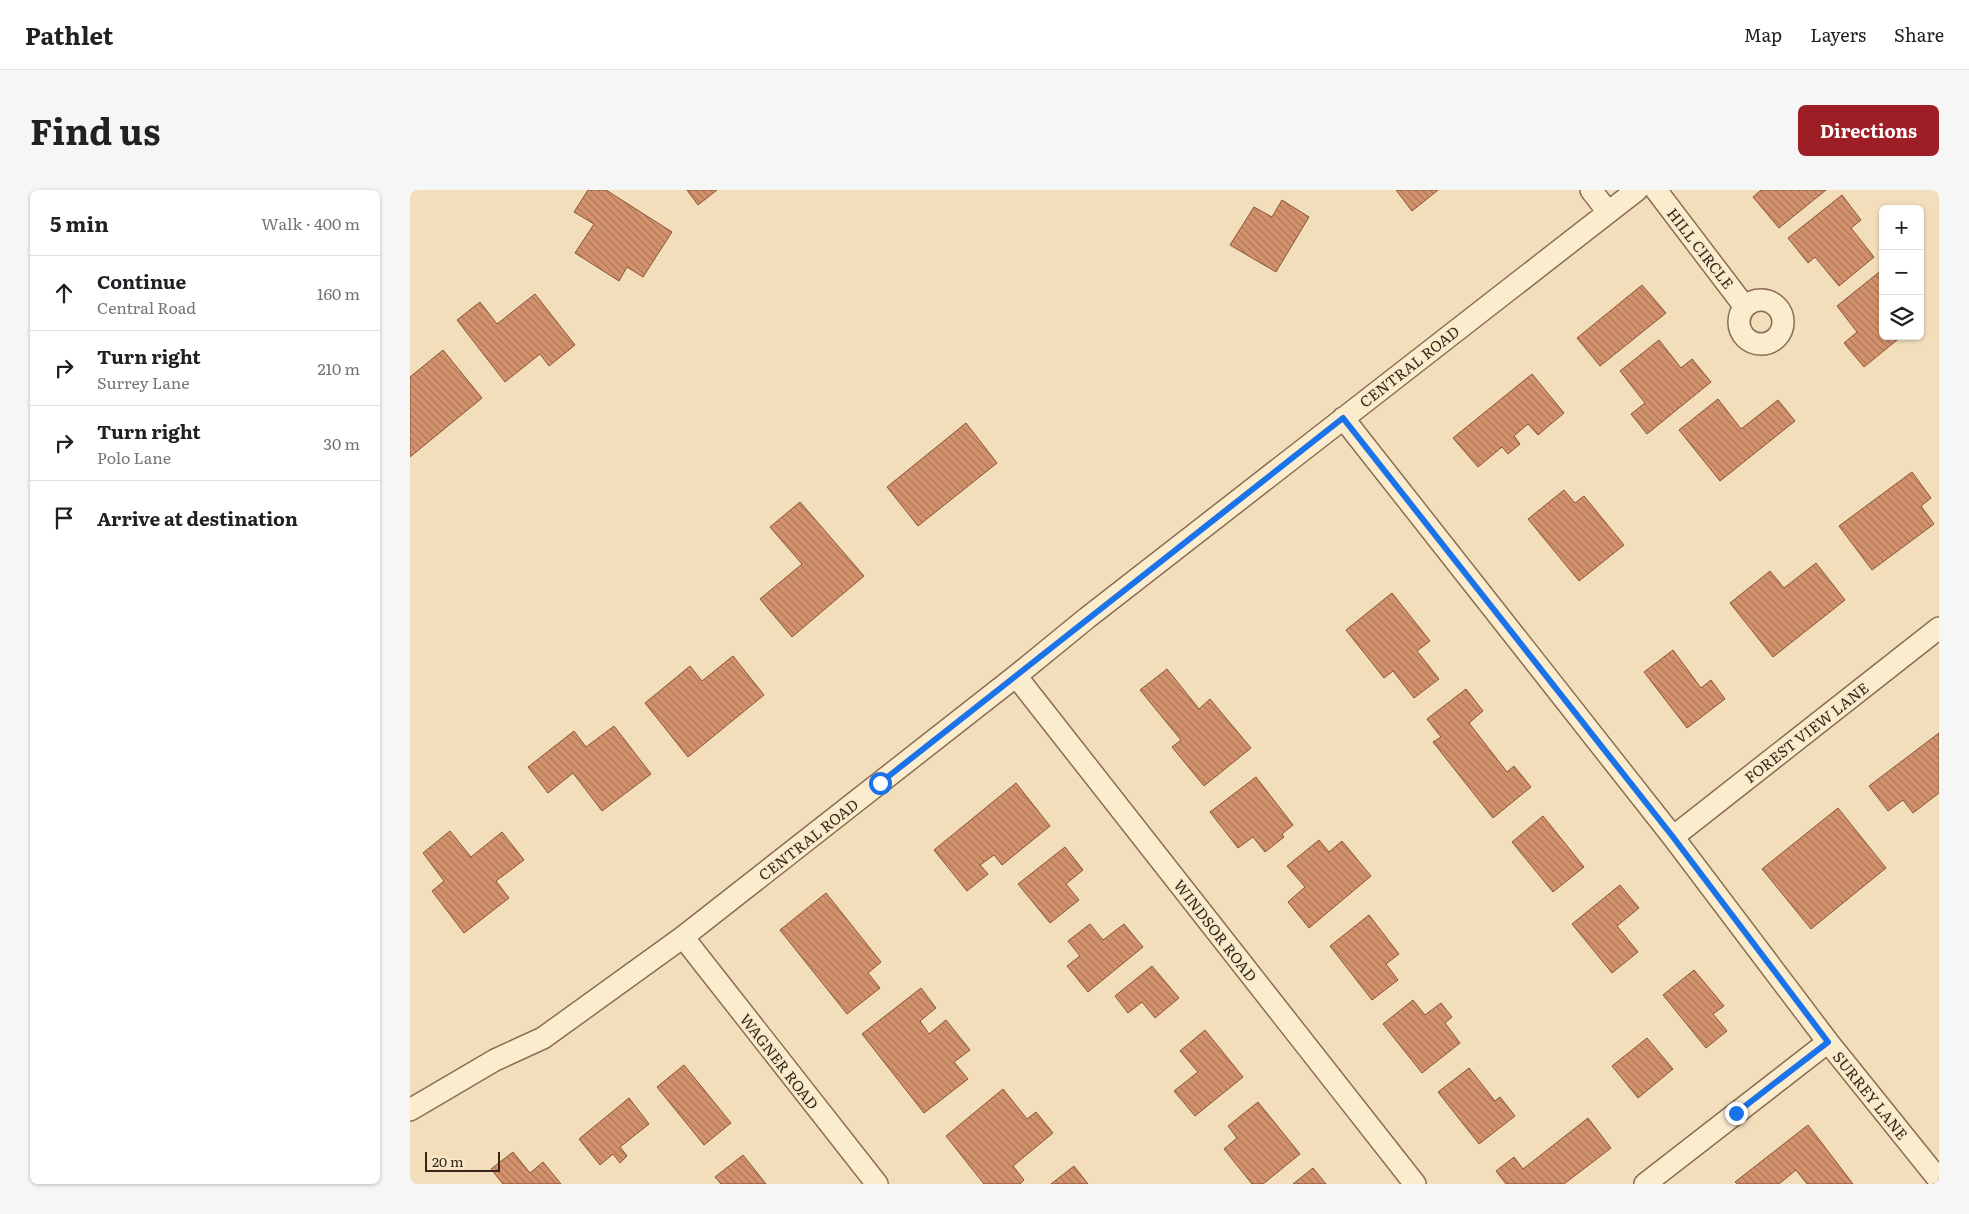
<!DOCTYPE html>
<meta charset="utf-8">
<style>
body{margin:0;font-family:Literata,serif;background:#f6f6f6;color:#202124}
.controls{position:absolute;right:15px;top:15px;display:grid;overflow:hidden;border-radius:8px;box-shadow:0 1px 4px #0004}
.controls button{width:45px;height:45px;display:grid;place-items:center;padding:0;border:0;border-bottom:1px solid #e0e0e0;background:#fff;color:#202124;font:25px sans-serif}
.scale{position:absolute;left:15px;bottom:12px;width:75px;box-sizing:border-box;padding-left:5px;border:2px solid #37271a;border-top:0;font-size:14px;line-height:18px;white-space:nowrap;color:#37271a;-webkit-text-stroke:4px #f8e9ca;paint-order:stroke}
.stop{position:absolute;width:15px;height:15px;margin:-11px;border:4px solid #1a73e8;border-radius:50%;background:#fff}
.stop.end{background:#1a73e8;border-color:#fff;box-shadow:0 1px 5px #0008}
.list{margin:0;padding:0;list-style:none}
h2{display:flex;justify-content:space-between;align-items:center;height:65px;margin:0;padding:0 20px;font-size:21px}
h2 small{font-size:16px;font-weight:400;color:#757577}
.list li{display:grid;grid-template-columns:32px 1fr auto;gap:15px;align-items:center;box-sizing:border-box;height:75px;padding:0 20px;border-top:1px solid #e0e0e0}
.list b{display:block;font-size:19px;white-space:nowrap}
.list p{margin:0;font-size:16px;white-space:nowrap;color:#757577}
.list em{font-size:16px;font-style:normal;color:#757577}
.icon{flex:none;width:28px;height:28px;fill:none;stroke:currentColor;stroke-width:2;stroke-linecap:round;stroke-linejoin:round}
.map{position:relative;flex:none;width:1529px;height:994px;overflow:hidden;border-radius:8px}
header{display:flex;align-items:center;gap:30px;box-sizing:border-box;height:70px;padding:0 25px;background:#fff;border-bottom:1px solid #e0e0e0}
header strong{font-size:24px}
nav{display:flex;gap:28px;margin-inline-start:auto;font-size:18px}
.intro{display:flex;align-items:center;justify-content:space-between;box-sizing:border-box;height:120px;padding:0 30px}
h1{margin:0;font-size:35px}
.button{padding:12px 22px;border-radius:8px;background:#9e1e25;color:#fff;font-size:18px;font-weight:700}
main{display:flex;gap:30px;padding:0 30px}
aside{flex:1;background:#fff;border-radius:8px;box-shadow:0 1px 4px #0004}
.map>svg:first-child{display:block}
</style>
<header>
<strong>Pathlet</strong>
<nav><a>Map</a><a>Layers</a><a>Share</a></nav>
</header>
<div class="intro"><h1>Find us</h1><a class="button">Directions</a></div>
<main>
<aside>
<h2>5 min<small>Walk · 400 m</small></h2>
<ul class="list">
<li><svg class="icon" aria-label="ahead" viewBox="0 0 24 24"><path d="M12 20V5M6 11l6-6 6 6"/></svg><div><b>Continue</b><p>Central Road</p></div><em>160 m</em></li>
<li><svg class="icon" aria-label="right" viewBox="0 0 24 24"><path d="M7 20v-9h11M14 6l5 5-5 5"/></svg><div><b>Turn right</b><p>Surrey Lane</p></div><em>210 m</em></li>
<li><svg class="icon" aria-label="right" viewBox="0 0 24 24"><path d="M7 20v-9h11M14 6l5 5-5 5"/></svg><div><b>Turn right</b><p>Polo Lane</p></div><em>30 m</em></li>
<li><svg class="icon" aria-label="arrive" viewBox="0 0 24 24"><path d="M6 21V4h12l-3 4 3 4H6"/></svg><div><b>Arrive at destination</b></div></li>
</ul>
</aside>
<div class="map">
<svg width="1529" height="994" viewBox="0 0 1529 994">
<defs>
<pattern id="building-back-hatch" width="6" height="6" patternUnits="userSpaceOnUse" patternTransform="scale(1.25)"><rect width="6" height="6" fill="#d3926c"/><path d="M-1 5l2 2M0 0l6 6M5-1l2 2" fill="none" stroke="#ac7758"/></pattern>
</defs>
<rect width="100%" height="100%" fill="#f2deba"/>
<path fill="url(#building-back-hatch)" stroke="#8b5437" d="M178 0H196L262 42 233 87 217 77 209 91 165 63 184 34 164 22Z
M277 0H307L288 15Z
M986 0H1028L1002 21Z
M1351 0H1416L1369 38 1343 7Z
M1432 5 1451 30 1441 38 1464 67 1429 96 1405 67 1398 73 1378 48Z
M872 10 899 27 866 82 820 55 844 17 862 27Z
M1473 79V146H1492L1454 177 1434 153 1447 142 1427 116Z
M1232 95 1256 123 1190 176 1167 148Z
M125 104 165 155 139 176 130 164 95 192 47 130 70 112 87 134Z
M1249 150 1271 178 1282 169 1301 192 1237 244 1221 224 1235 213 1210 181Z
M33 160 72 208 0 267V187Z
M1122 184 1154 223 1128 245 1118 234 1104 246 1110 254 1098 264 1092 257 1068 277 1043 248Z
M1308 209 1331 239 1368 210 1385 231 1310 291 1269 240Z
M556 233 587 273 508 336 477 297Z
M1502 282 1521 308 1511 316 1524 334 1462 380 1429 336Z
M1154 300 1165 313 1174 306 1214 355 1169 391 1118 329Z
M390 312 454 386 382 447 350 409 392 374 360 337Z
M1406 373 1435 410 1363 467 1320 413 1360 381 1374 398Z
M982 403 1020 451 1007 461 1029 489 1004 508 983 481 974 488 936 440Z
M1263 460 1291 498 1301 490 1315 509 1277 538 1234 482Z
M323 466 354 505 278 567 235 513 280 476 292 491Z
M757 479 789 519 800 509 841 558 794 596 762 557 771 550 730 500Z
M1056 499 1073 521 1059 533 1097 582 1104 576 1121 597 1083 628 1023 552 1031 547 1017 529Z
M204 536 241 584 192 621 163 583 138 603 118 577 164 541 176 557Z
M1529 543V603L1503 623 1493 610 1478 621 1459 596Z
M846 587 883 635 872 644 874 647 855 662 843 647 828 658 800 622Z
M606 593 640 636 592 675 584 665 570 675 578 684 557 701 524 660Z
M1428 618 1476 678 1401 739 1352 679Z
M1133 626 1174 677 1143 702 1102 652Z
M40 641 61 667 92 642 114 670 86 691 99 708 54 743 22 701 34 691 13 663Z
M909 650 919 662 932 651 961 686 899 738 878 712 895 697 877 676Z
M655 657 673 680 656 694 669 710 640 733 608 694Z
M1210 695 1229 718 1207 736 1228 762 1202 783 1162 734Z
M416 703 471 772 458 783 470 798 437 824 370 740Z
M959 725 989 764 976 774 988 790 962 810 920 756Z
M680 734 693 750 714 734 733 757 678 802 657 776 670 766 658 751Z
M742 776 769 808 745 828 732 812 718 823 705 806Z
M1284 780 1314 816 1303 824 1317 841 1296 858 1253 805Z
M511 798 526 818 510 831 519 844 536 830 560 860 544 872 558 889 514 923 452 844Z
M1003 810 1015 825 1031 813 1042 827 1035 833 1050 853 1012 883 973 834Z
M795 840 833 887 785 926 764 901 788 882 770 861Z
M1237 848 1263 879 1228 908 1202 876Z
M274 875 321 933 294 955 247 897Z
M1059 878 1085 911 1090 907 1105 926 1069 954 1028 902Z
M593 899 617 929 626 922 643 943 603 976 614 990 610 994H574L536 946Z
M219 908 239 934 210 957 217 966 210 973 203 964 190 975 169 949Z
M848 912 890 964 853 994H842L814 959 827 948 818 936Z
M1178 928 1201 958 1154 994H1096L1086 981 1104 967 1113 979Z
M1398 935 1443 994H1397L1386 980 1369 994H1327L1325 992Z
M103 962 120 983 133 972 151 994H93L81 979Z
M333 965 356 994H311L305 987Z
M664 976 678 994H641Z
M903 978 916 994H883Z"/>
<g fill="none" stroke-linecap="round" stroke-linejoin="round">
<defs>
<path id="street" d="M1181 0 1198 22
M1246 0 1335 117
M1329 132a22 22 0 1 1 44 0a22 22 0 1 1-44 0Z
M933 228 1263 647 1418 852 1529 990
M606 486 1005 994
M1263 647 1529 438
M273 747 467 994
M0 920 85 870 133 848 273 747 606 486 677 428 1227 0
M1235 994 1418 852"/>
</defs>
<use href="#street" stroke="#8a6e53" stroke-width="24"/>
<use href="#street" stroke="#fcecce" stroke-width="21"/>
</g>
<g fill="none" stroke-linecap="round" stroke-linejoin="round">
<path stroke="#1a73e8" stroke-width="6" d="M470 593 933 228 1263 647 1418 852 1326 923"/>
</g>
<g text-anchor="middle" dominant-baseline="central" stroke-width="4" stroke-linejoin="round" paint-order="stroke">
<g font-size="15" fill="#37271a" stroke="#f8e9ca">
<text transform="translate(1291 58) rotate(52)">HILL CIRCLE</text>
<text transform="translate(999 176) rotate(-38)">CENTRAL ROAD</text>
<text transform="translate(1396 542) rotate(-38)">FOREST VIEW LANE</text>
<text transform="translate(398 649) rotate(-38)">CENTRAL ROAD</text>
<text transform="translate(806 740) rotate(52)">WINDSOR ROAD</text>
<text transform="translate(370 871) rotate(52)">WAGNER ROAD</text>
<text transform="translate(1461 905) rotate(51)">SURREY LANE</text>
</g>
</g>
</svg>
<div class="controls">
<button>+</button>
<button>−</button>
<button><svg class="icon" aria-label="layers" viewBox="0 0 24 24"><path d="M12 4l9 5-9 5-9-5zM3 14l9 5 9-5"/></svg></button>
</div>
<div class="scale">20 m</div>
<div class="stop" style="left:470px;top:593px"></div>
<div class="stop end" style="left:1326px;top:923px"></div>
</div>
</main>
